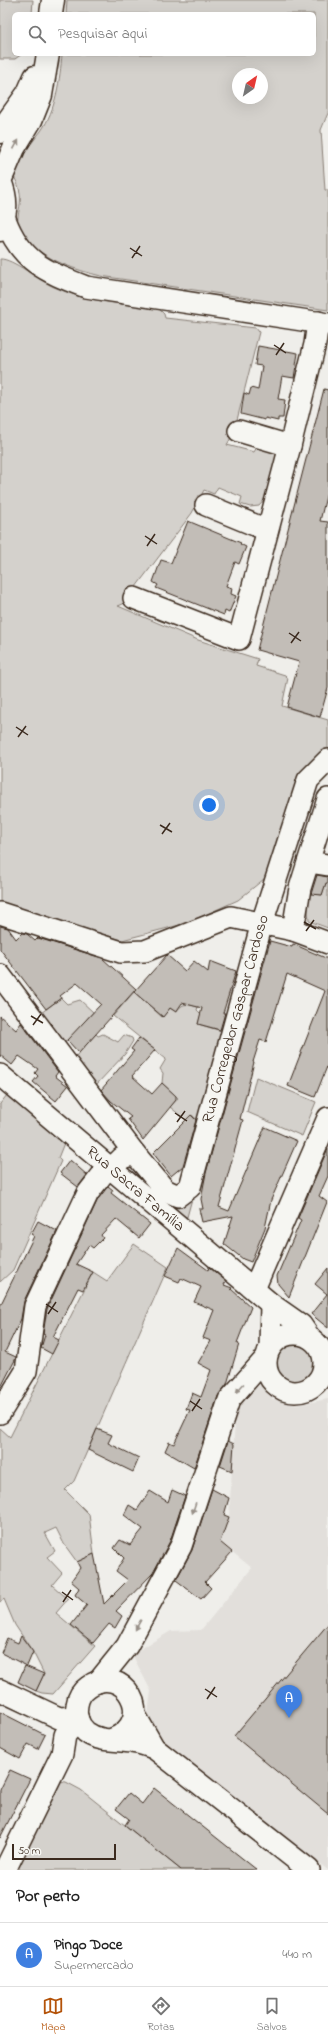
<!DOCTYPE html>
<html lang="pt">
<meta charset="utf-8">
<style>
body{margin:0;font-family:"Indie Flower",sans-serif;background:#f2f2f2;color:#222}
.compass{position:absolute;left:232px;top:68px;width:36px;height:36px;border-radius:50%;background:#fff;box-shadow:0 4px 16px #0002;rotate:34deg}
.scale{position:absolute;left:12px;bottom:10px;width:104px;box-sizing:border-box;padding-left:4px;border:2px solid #3b2a1e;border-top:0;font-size:11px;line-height:14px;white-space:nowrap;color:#3b2a1e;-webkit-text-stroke:3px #f6f6f2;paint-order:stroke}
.you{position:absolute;left:209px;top:805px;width:14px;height:14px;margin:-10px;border:3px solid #fff;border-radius:50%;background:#1a73e8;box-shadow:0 0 0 6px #1a73e833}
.badge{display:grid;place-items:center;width:26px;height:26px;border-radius:50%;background:#b45309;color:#fff;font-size:13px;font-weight:700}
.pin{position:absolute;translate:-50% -33px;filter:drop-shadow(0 1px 2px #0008)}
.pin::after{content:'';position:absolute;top:21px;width:14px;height:12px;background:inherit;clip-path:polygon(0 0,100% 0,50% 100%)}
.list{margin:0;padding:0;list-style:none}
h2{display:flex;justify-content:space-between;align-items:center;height:52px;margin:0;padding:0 16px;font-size:17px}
h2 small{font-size:13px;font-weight:400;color:#767676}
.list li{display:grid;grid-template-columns:26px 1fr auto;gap:12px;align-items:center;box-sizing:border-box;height:64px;padding:0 16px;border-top:1px solid #e0e0e0}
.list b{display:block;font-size:15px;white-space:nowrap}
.list p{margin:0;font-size:13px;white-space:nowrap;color:#767676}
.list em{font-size:13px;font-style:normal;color:#767676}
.icon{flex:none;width:22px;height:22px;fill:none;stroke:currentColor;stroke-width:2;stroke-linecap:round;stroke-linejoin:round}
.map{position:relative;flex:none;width:328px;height:1870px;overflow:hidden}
.search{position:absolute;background:#fff;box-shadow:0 4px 16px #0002;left:12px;right:12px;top:12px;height:44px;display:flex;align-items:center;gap:10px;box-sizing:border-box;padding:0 14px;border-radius:6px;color:#767676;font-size:15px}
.sheet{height:116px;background:#fff}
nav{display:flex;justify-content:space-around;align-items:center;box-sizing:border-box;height:56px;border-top:1px solid #e0e0e0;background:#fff;font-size:11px;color:#767676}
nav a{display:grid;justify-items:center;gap:2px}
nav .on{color:#b45309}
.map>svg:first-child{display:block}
</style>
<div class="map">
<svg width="328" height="1870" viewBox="0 0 328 1870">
<rect width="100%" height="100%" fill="#efeeea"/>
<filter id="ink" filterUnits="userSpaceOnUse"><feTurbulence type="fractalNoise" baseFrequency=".025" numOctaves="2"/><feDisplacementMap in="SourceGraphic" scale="8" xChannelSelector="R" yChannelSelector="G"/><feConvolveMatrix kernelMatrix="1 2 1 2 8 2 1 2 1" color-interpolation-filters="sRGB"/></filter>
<g filter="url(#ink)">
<path fill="#e2dfdb" d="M260 1385 273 1399 296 1405 328 1399V1870L159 1738 148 1714 151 1691 132 1654 171 1631 201 1630 252 1568 220 1542 229 1517 236 1405Z"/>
<path fill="#d4d1cc" stroke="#887e75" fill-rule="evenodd" d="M0 0H33L32 14H14V54H22L15 59H0Z
M67 0H328V113L321 130 325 190H328V310L101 276C76 270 48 261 28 242 24 238 20 232 17 227 18 205 26 197 13 175 19 156 29 147 41 131 56 110 60 79 62 54H314V14H66ZM238 74H262V98H238Z
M0 259C12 258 40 281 54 287 86 302 124 304 159 309L164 314 165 318 256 328 259 332 234 432 227 445 254 452 257 447C265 448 275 448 277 459L266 498 259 506 250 507 240 504 242 497 218 487 214 494 204 490 192 513 123 604 118 606 198 640 258 659 256 666 285 675 288 678 282 706 328 720V750L276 857 264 879 238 900 187 923 122 940 0 903Z
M326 883H328V928L309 921 307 900 309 893 322 895Z
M134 992 162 1017 170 1008 176 1012C183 1002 187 1004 198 1007L197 1010 201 1014 198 1024 225 1032 196 1128 193 1123 196 1119 192 1115 186 1120 170 1107 178 1098 162 1083 163 1073 160 1069 166 1059 113 1016Z
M61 998 67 1004 80 1000 93 1012 73 1035 64 1043 41 1013Z
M96 1034 98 1036 103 1034 118 1042 124 1035 132 1038 133 1041 125 1054 96 1085 75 1057Z
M256 1077 316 1102 302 1136 247 1112Z
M7 1095 64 1143 58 1158 61 1161 13 1270 0 1282V1104Z
M129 1160 193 1195 187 1217 184 1216 126 1168Z
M134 1244 168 1267 74 1481 65 1490 89 1514 94 1554 77 1562 64 1544 56 1528 45 1533 55 1551 47 1557 62 1573 52 1585 68 1599 56 1613 95 1646 53 1694 42 1693 36 1691 44 1674 33 1652 15 1625 4 1599 0 1602V1428L10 1437 93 1272 107 1281Z
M276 1362a20 20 0 1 1 40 0a20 20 0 1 1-40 0Z
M57 1781 66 1782 81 1790 181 1870H16Z"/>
<path fill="#c2bdb7" stroke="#3b2a1e" d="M258 346 298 353 294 378 282 376 278 399 285 400 283 418H278V421L265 418V420L241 414 244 393 249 395 251 388 258 390 262 366 255 365Z
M324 389 328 390V488L320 521 328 522V688L320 717 287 707 299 662 257 650Z
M188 521 241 543 240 544 246 547 239 564 235 562 226 586 232 588 231 594 236 596 229 613 225 611 224 615 156 588 158 585 153 582 161 560 171 563Z
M317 875 328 877V883H326L322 895 311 894Z
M0 926 8 928 16 939 22 933 27 934 35 941 38 938 102 958 136 989 79 1053 67 1040 101 1004 77 983 60 996 61 998 46 1009 0 949Z
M270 941 292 947 293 944 328 959V1064L315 1097 288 1086 325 991 287 974 266 1042 260 1040 253 1062H254L240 1119 243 1120 219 1207 229 1211 265 1127 297 1141 271 1200 265 1228 251 1262 243 1259 224 1244 233 1216 202 1222 199 1209H203L201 1199 206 1173Z
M167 955 185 971 194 961 208 972 210 961 236 971 223 1013H225L220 1030 198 1024 202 1008 182 1003 176 1012 170 1008 163 1017 134 992Z
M0 1016 16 1030 21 1023 58 1072 55 1076 68 1086 56 1101 33 1082 38 1076 35 1073 38 1069 19 1056 12 1065 0 1055Z
M139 1038 155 1050 132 1076 152 1094 162 1083 176 1096V1100L143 1140 128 1119 131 1117 111 1101 101 1090 134 1051 131 1049Z
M191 1115 196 1120 183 1166 171 1176 153 1153Z
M328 1148V1176L319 1196 327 1202 289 1297 278 1284 277 1276 301 1220 298 1218Z
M70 1160 87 1175 78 1187 60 1173Z
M108 1186 113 1190 111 1193 150 1224 139 1238 116 1219 101 1235 103 1238 93 1248 89 1245 76 1264 93 1272 83 1290 78 1288 53 1337 59 1340 52 1354 41 1348 45 1335 43 1334 47 1309 98 1199Z
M38 1221 57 1231 24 1301 21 1319 5 1352 16 1357 15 1360 0 1389V1306L34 1236 31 1234Z
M178 1248 208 1270 209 1267 226 1281 224 1285 232 1288 231 1289 251 1307 237 1343 239 1344 227 1384 218 1396 194 1468 165 1451 169 1442 174 1444 190 1410 186 1409 192 1393 201 1397 211 1370 198 1363 211 1341 203 1338 214 1310 194 1302 201 1287 181 1278 179 1282 165 1276Z
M328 1268V1328L311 1314 327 1294 315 1284Z
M97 1429 112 1435 108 1443 139 1458 133 1472 88 1450Z
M228 1441 234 1444 232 1471 220 1466Z
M212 1489 229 1498 224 1515 229 1517 220 1542 232 1552 205 1582 211 1588 201 1599 176 1580 192 1550Z
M172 1490 185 1496 170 1541 153 1573 116 1611 122 1616 115 1628 109 1624 93 1643 71 1625 87 1605 75 1595 79 1588 71 1581 80 1568 77 1562 94 1554 104 1604 128 1580 116 1571 124 1558 114 1548 120 1540 130 1545 143 1529 124 1515 129 1505 137 1510 150 1491 168 1502Z
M328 1624V1814L234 1736Z
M21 1636 33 1652 27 1666 1 1653 7 1638 18 1643Z
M25 1666 44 1674 36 1691 18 1682Z
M0 1712 45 1735 38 1749 28 1744 20 1759 0 1748Z
M10 1770 30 1779 0 1838V1790Z
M154 1788 257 1870H181L125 1825 129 1819 116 1809 129 1793 142 1804Z"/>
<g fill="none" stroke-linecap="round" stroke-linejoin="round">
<defs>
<g id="minor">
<path d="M5 219C21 262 45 271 86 287L328 324"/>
<path d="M239 431 290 446"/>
<path d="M206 505 267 530"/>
<path d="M134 598 239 639 290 446 315 344 318 322"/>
<path d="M309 862 328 865"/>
<path d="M0 913 121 952 145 951 231 917 293 930 328 943"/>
<path d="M293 930 300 888 328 799"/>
<path d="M0 975 135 1154"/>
<path id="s1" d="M0 1075 271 1304 301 1325 310 1338"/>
<path id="s2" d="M112 1168 122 1158 135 1154 165 1190 178 1196 190 1187 262 923 308 780 328 760"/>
<path d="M254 1289 328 1118"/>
<circle cx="295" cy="1363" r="29"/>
<path d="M270 1348 271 1304"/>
<path d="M0 1413 26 1371 35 1306 88 1193 109 1166"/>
<path d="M98 1682 127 1646 181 1546 229 1400 266 1358"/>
<path d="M0 1690 59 1718 77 1717"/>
<path d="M135 1715 154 1748 309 1870"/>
<path d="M113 1739C159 1719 122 1661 88 1687 82 1691 78 1698 77 1705 75 1715 78 1725 86 1732 100 1743 120 1739 137 1743 142 1744 148 1746 154 1748"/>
<path d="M5 1870 62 1754 65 1735 78 1720"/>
</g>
<path id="major" d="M51 14 53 0
M0 132 28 93 35 77
M0 181 14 148 31 120 41 95 48 54
M0 181C7 198 7 212 0 230"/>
</defs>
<use href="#minor" stroke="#3b2a1e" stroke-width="24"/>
<use href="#major" stroke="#3b2a1e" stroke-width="25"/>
<use href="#minor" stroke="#f6f6f2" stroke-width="21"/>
<use href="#major" stroke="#f6f6f2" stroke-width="22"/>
</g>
<defs><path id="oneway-solid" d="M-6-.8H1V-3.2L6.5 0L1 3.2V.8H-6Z"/></defs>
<g fill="#989088">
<use href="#oneway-solid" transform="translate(16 145) rotate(-61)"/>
<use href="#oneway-solid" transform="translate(240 1388) rotate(131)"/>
<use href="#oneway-solid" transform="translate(194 1508) rotate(108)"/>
<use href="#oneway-solid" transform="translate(138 1625) rotate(119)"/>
</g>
</g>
<path fill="none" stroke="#3b2a1e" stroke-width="1.5" d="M130 248 142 256M132 258 140 246M274 345 286 353M276 355 284 343M145 536 157 544M147 546 155 534M289 633 301 641M291 643 299 632M16 727 28 735M18 737 26 726M160 825 172 832M162 834 170 823M304 922 316 929M306 931 314 920M31 1016 43 1023M33 1025 41 1014M175 1113 187 1121M177 1122 185 1111M46 1304 58 1312M48 1314 56 1302M190 1401 202 1409M192 1411 200 1399M62 1592 73 1600M63 1602 71 1590M205 1689 217 1697M207 1699 215 1687"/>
<g text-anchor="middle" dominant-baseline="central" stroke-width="3.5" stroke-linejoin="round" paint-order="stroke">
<g font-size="16" fill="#3b2a1e" stroke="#f6f6f2">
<text stroke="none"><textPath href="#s2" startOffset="278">Rua Corregedor Gaspar Cardoso</textPath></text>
<text stroke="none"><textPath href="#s1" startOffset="177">Rua Sacra Família</textPath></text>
</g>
</g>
</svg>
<svg class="compass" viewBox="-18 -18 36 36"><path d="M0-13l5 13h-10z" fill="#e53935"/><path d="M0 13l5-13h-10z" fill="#767676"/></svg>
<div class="scale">50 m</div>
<div class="you"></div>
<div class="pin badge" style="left:289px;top:1718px;background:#3f7fe0">A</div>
<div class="search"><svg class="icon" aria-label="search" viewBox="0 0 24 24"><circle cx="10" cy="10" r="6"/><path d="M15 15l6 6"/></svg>Pesquisar aqui</div>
</div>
<section class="sheet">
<h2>Por perto<small></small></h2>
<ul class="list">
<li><span class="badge" style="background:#3f7fe0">A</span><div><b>Pingo Doce</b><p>Supermercado</p></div><em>440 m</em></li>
</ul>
</section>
<nav>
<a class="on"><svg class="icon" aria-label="map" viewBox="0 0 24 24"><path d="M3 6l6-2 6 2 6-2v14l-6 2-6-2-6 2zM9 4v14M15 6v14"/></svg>Mapa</a>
<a><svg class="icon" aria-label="directions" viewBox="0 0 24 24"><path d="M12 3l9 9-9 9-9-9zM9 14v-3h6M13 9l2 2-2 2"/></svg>Rotas</a>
<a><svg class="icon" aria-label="saved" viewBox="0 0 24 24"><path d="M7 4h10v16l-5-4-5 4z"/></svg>Salvos</a>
</nav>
